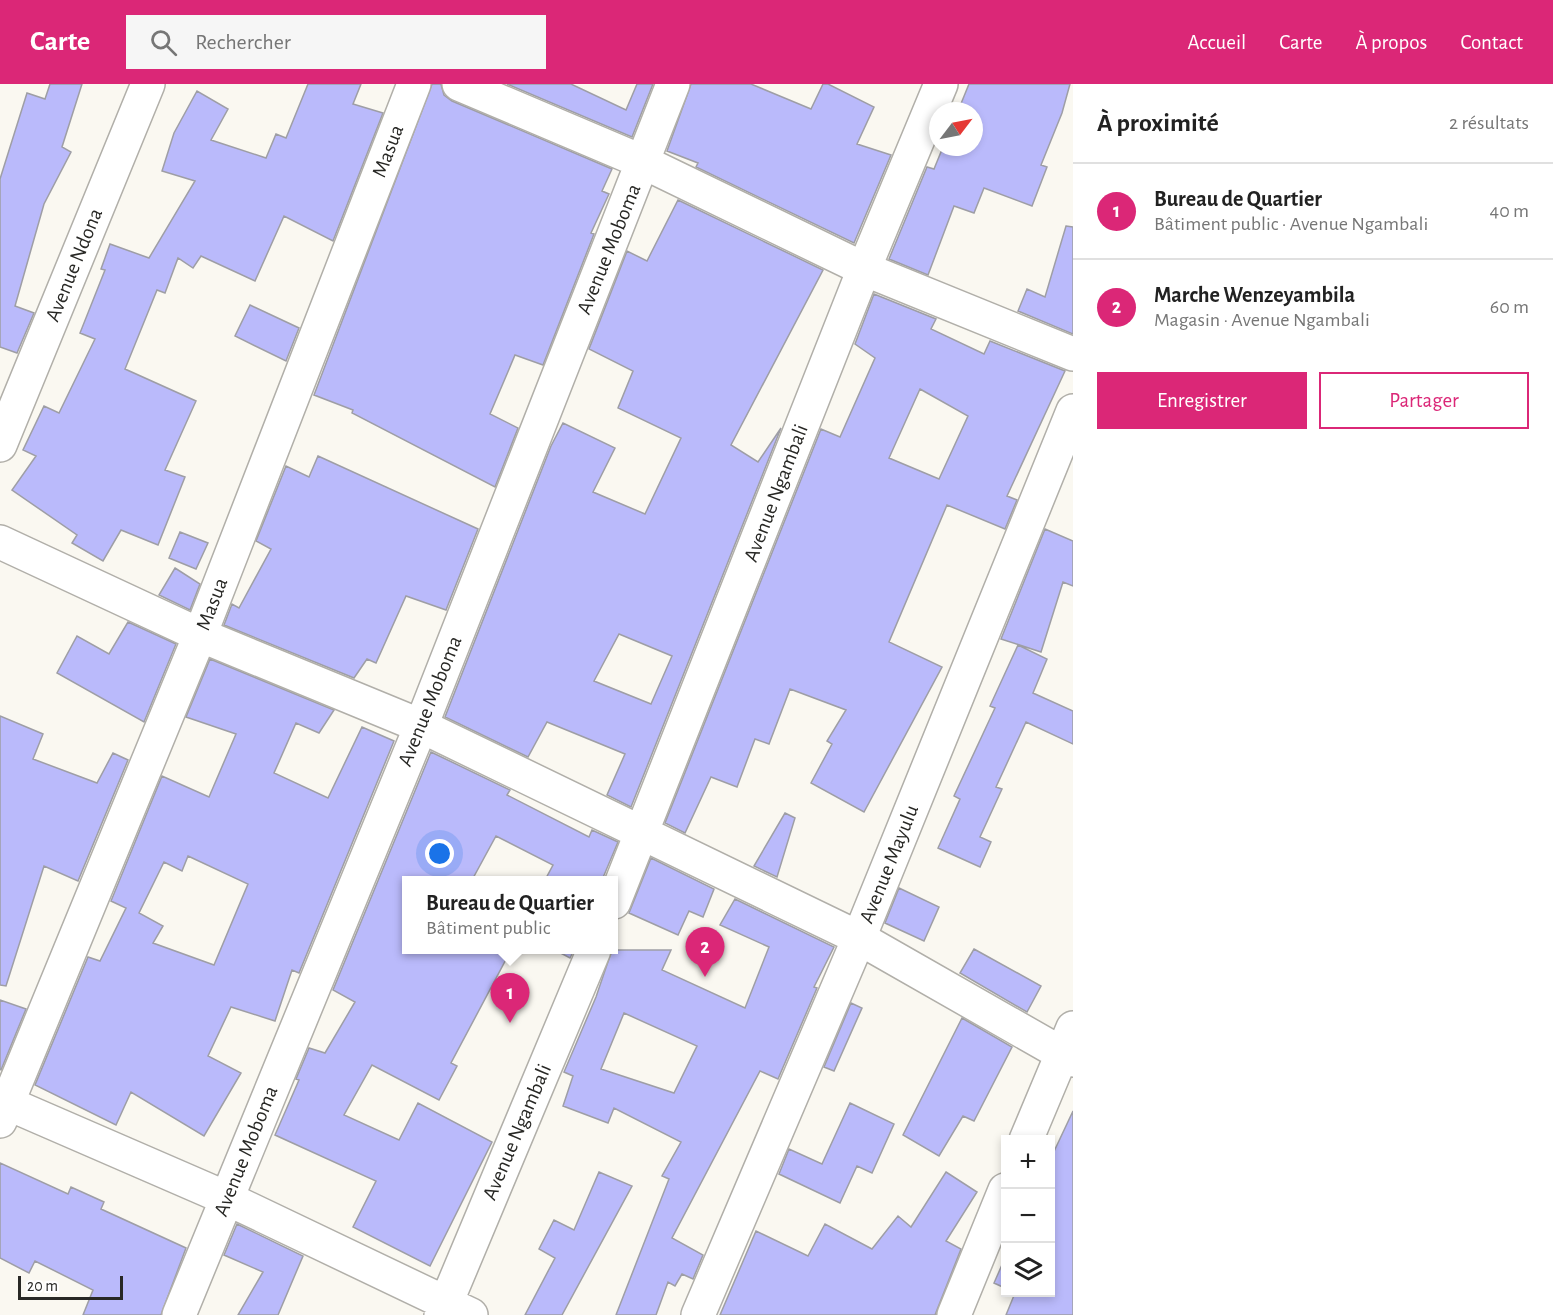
<!DOCTYPE html>
<html lang="fr">
<meta charset="utf-8">
<style>
body{margin:0;font-family:"Alegreya Sans",sans-serif;background:#f6f6f6;color:#222}
.controls{position:absolute;right:18px;bottom:18px;display:grid;overflow:hidden;border-radius:0px;box-shadow:0 3px 9px #0003}
.controls button{width:54px;height:54px;display:grid;place-items:center;padding:0;border:0;border-bottom:2px solid #e0e0e0;background:#fff;color:#222;font:30px sans-serif}
.compass{position:absolute;left:929px;top:18px;width:54px;height:54px;border-radius:50%;background:#fff;box-shadow:0 3px 9px #0003;rotate:58deg}
.scale{position:absolute;left:18px;bottom:15px;width:105px;box-sizing:border-box;padding-left:6px;border:3px solid #282825;border-top:0;font-size:16px;line-height:21px;white-space:nowrap;color:#282825;-webkit-text-stroke:4px #fff;paint-order:stroke}
.you{position:absolute;left:440px;top:770px;width:21px;height:21px;margin:-15px;border:4px solid #fff;border-radius:50%;background:#1a73e8;box-shadow:0 0 0 9px #1a73e833}
.badge{display:grid;place-items:center;width:39px;height:39px;border-radius:50%;background:#db2777;color:#fff;font-size:20px;font-weight:700}
.pin{position:absolute;translate:-50% -50px;filter:drop-shadow(0 2px 3px #0008)}
.pin::after{content:'';position:absolute;top:32px;width:21px;height:18px;background:inherit;clip-path:polygon(0 0,100% 0,50% 100%)}
.popup{position:absolute;left:402px;top:792px;width:216px;height:78px;box-sizing:border-box;display:grid;place-content:center;border-radius:0px;background:#fff;filter:drop-shadow(0 2px 4px #0005);font-size:20px;white-space:nowrap;color:#767676}
.popup b{font-size:22px;color:#222}
.popup::after{content:'';position:absolute;left:50%;top:100%;margin-left:-12px;border:12px solid transparent;border-top-color:#fff}
.list{margin:0;padding:0;list-style:none}
h2{display:flex;justify-content:space-between;align-items:center;height:78px;margin:0;padding:0 24px;font-size:26px}
h2 small{font-size:20px;font-weight:400;color:#767676}
.list li{display:grid;grid-template-columns:39px 1fr auto;gap:18px;align-items:center;box-sizing:border-box;height:96px;padding:0 24px;border-top:2px solid #e0e0e0}
.list b{display:block;font-size:22px;white-space:nowrap}
.list p{margin:0;font-size:20px;white-space:nowrap;color:#767676}
.list em{font-size:20px;font-style:normal;color:#767676}
.actions{display:flex;gap:12px;padding:18px 24px}
.actions a{flex:1;padding:14px 0;border:2px solid #db2777;border-radius:0px;text-align:center;font-size:21px;color:#db2777}
.actions .main{background:#db2777;color:#fff}
.icon{flex:none;width:33px;height:33px;fill:none;stroke:currentColor;stroke-width:2;stroke-linecap:round;stroke-linejoin:round}
.map{position:relative;flex:none;width:1073px;height:1231px;overflow:hidden}
header{display:flex;align-items:center;gap:36px;box-sizing:border-box;height:84px;padding:0 30px;background:#db2777;color:#fff}
header strong{font-size:28px}
nav{display:flex;gap:33px;margin-inline-start:auto;font-size:21px}
.search{width:420px;height:54px;background:#f6f6f6;display:flex;align-items:center;gap:15px;box-sizing:border-box;padding:0 21px;border-radius:0px;color:#767676;font-size:22px}
main{display:flex}
aside{flex:1;background:#fff}
.map>svg:first-child{display:block}
</style>
<header>
<strong>Carte</strong>
<div class="search"><svg class="icon" aria-label="search" viewBox="0 0 24 24"><circle cx="10" cy="10" r="6"/><path d="M15 15l6 6"/></svg>Rechercher</div>
<nav><a>Accueil</a><a>Carte</a><a>À propos</a><a>Contact</a></nav>
</header>
<main>
<div class="map">
<svg width="1073" height="1231" viewBox="0 0 1073 1231">
<rect width="100%" height="100%" fill="#faf8f1"/>
<path fill="#babafb" stroke="#9e9ea5" stroke-width="1.5" fill-rule="evenodd" d="M50 0H82L62 63 71 68 44 120 15 222 34 229 17 269 0 263V95L27 9 45 15Z
M308 0H361L353 20 383 29 333 157 284 132 255 197 201 172 193 184 178 174 165 209 157 206 125 285 196 317 165 386 185 393 158 461 121 446 103 477 72 459 77 451 12 406 36 372 23 366 44 322 59 329 95 255 80 249 105 186 101 185 110 160 149 174 195 97 162 87 174 49 197 7 228 25 211 56 266 74 276 50 286 54Z
M432 0H441L444 11 452 17 612 85 602 107 609 110 591 149 594 150 543 281 515 271 490 330 518 344 495 403 352 329 353 326 314 311Z
M507 0H571L626 26 637 0H653L632 53Z
M691 0H751L811 25 823 0H828L874 23 857 60 891 71 854 159 696 83 698 79 667 67Z
M969 0H1070L1062 29 1041 81 1047 83 1032 122 984 104 974 129 954 122 928 191 889 175 927 83 934 85 943 63H974V27H958Z
M678 116 823 186 731 361 758 378 781 344 631 723 607 711 625 670 547 638 528 673 445 633 551 362 563 339 615 364 593 408 645 430 681 354 618 324 633 287 589 265 627 167 647 177ZM619 550 672 572 651 620 594 597Z
M1066 142 1073 143V250L1018 227 1027 205 1045 213Z
M874 210 936 235 931 245 984 270 990 257 1065 287 1007 412 1017 416 1005 445 947 421 889 558 942 583 864 728 811 699 832 660 827 657 846 626 790 605 769 660 755 655 737 703 711 693 685 749 665 739 821 345 840 353 875 274 855 260ZM920 305 968 332 939 395 889 374Z
M250 221 299 244 286 277 235 252Z
M318 372 478 445 446 526 406 512 376 579 367 575 354 594 224 541 232 520 239 524 271 465 256 457 286 382 309 393Z
M1045 445 1073 457V502L1063 498 1041 568 1001 555Z
M180 448 208 459 196 485 169 474Z
M175 484 200 500 190 526 159 511Z
M128 538 176 560 144 638 57 589 77 552 109 570Z
M1018 561 1047 575 1033 609 1073 627V660L1026 638 996 703 1002 705 980 753 991 758 980 783 938 764 960 715 954 712 995 624 990 622Z
M210 575 334 626 319 649 296 639 274 689 328 714 362 643 394 657 299 889 292 886 275 937 231 923 208 972 241 989 204 1052 131 1008 116 1041 35 1001 88 873 100 877 126 824 111 817 162 692 209 713 236 650 186 633ZM188 772 248 800 214 881 153 859 163 842 139 829 164 778 182 787Z
M0 632 43 650 33 675 97 699 113 669 128 676 78 797 44 782 6 902 0 901Z
M431 668 510 706 507 711 589 753 592 746 618 758 602 796H545L553 781 496 752 472 796H406V866H511L451 979 457 982 439 1016 372 981 344 1031 399 1056 418 1019 492 1058 430 1182 353 1143 376 1097 275 1051 299 996 296 995 309 964 325 969 355 918 333 906Z
M785 729 795 734 777 793 754 782Z
M651 774 714 805 703 833 689 827 678 851 629 829Z
M899 804 939 823 924 857 885 839Z
M735 815 834 863 814 903 817 904 778 995 760 987 672 1154 703 1171 693 1195 682 1190 675 1202 668 1198 656 1231H616L669 1095 662 1092 681 1058 614 1024 608 1039 563 1022 573 992 564 988 596 913 612 866H671L662 886 745 924 769 863 720 841ZM624 929 697 962 674 1009 601 985Z
M974 865 1041 902 1027 928 960 889Z
M555 866H574L570 874Z
M0 916 26 925 1 986 0 985Z
M851 919 862 924 834 987 824 983Z
M962 934 1012 963 974 1037 963 1032 939 1072 903 1051Z
M850 1019 894 1040 872 1089 857 1082 840 1119 779 1090 789 1065 822 1080Z
M1073 1027V1231H1006L1015 1209H1050V1076Z
M0 1079 68 1110 71 1103 104 1118 101 1125 186 1164 161 1231H83L93 1206 35 1177 29 1189 0 1174Z
M599 1088 632 1102 562 1231H525L555 1174 539 1165 554 1136 574 1146Z
M946 1088 977 1108 946 1157 961 1165 935 1231H720L756 1147 808 1172 825 1140 872 1165 898 1132 911 1143Z
M237 1140 303 1172 278 1231H238L263 1188 224 1171Z
M1005 1174V1204L994 1199Z"/>
<g fill="none" stroke-linecap="round" stroke-linejoin="round">
<defs>
<path id="minor" d="M459 0 643 78 864 185 1073 270
M0 361 148 0
M0 458 200 551 421 642 859 854 1073 976
M614 818 864 185 941 0
M0 1016 226 1114 471 1231
M0 1037 200 551 414 0
M1026 1056 1073 944
M179 1231 421 642 673 0
M441 1231 594 866
M698 1231 859 854 1073 327
M954 1231 1005 1106"/>
</defs>
<use href="#minor" stroke="#b1afa9" stroke-width="36"/>
<use href="#minor" stroke="#fff" stroke-width="33"/>
</g>
<g text-anchor="middle" dominant-baseline="central" stroke-width="5" stroke-linejoin="round" paint-order="stroke">
<g font-size="21" fill="#282825" stroke="#fff">
<text transform="translate(388 67) rotate(-69)">Masua</text>
<text transform="translate(609 165) rotate(-68)">Avenue Moboma</text>
<text transform="translate(74 181) rotate(-68)">Avenue Ndona</text>
<text transform="translate(776 409) rotate(-69)">Avenue Ngambali</text>
<text transform="translate(212 520) rotate(-69)">Masua</text>
<text transform="translate(430 617) rotate(-68)">Avenue Moboma</text>
<text transform="translate(889 780) rotate(-68)">Avenue Mayulu</text>
<text transform="translate(517 1048) rotate(-67)">Avenue Ngambali</text>
<text transform="translate(246 1067) rotate(-68)">Avenue Moboma</text>
</g>
</g>
</svg>
<div class="controls">
<button>+</button>
<button>−</button>
<button><svg class="icon" aria-label="layers" viewBox="0 0 24 24"><path d="M12 4l9 5-9 5-9-5zM3 14l9 5 9-5"/></svg></button>
</div>
<svg class="compass" viewBox="-18 -18 36 36"><path d="M0-13l5 13h-10z" fill="#e53935"/><path d="M0 13l5-13h-10z" fill="#767676"/></svg>
<div class="scale">20 m</div>
<div class="you"></div>
<div class="pin badge" style="left:510px;top:939px">1</div>
<div class="popup"><b>Bureau de Quartier</b>Bâtiment public</div>
<div class="pin badge" style="left:705px;top:893px">2</div>
</div>
<aside>
<h2>À proximité<small>2 résultats</small></h2>
<ul class="list">
<li><span class="badge">1</span><div><b>Bureau de Quartier</b><p>Bâtiment public · Avenue Ngambali</p></div><em>40 m</em></li>
<li><span class="badge">2</span><div><b>Marche Wenzeyambila</b><p>Magasin · Avenue Ngambali</p></div><em>60 m</em></li>
</ul>
<div class="actions"><a class="main">Enregistrer</a><a>Partager</a></div>
</aside>
</main>
